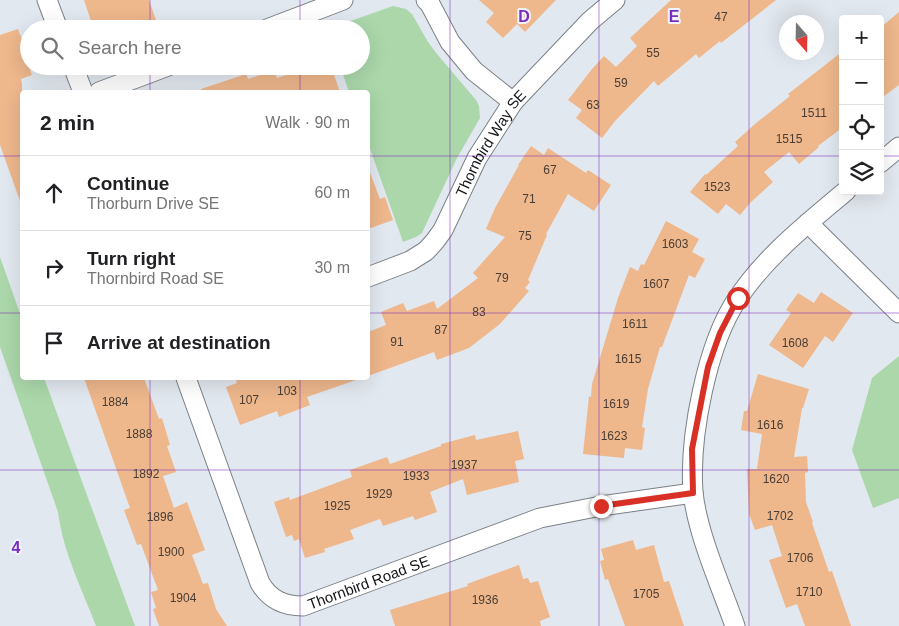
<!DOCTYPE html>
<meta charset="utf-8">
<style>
body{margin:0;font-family:Helvetica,sans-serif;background:#f6f6f6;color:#202124}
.controls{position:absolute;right:15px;top:15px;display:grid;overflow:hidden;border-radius:5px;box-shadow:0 5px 20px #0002}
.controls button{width:45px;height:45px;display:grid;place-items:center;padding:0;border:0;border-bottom:1px solid #e0e0e0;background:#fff;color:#202124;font:25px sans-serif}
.compass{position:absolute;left:779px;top:15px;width:45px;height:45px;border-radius:50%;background:#fff;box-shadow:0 5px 20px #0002;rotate:160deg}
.stop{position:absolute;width:15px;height:15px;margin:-11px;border:4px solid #d93025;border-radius:50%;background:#fff}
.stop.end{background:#d93025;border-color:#fff;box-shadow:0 1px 5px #0008}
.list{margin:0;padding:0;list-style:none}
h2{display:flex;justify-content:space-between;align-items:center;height:65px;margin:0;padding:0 20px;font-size:21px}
h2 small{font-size:16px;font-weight:400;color:#757577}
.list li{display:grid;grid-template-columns:32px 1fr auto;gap:15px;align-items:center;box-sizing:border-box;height:75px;padding:0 20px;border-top:1px solid #e0e0e0}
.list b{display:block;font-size:19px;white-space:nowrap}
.list p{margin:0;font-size:16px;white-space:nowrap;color:#757577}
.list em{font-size:16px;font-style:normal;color:#757577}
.icon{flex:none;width:28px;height:28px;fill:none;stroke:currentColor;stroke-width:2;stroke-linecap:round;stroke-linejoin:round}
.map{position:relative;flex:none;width:899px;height:626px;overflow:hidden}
.search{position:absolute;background:#fff;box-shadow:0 5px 20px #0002;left:20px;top:20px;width:350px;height:55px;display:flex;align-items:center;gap:12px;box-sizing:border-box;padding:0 18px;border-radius:28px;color:#757577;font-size:19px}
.panel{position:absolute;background:#fff;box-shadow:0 5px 20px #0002;left:20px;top:90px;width:350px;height:290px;border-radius:5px}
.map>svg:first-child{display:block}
</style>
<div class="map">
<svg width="899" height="626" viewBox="0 0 899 626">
<rect width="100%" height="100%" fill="#e2e8ef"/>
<path fill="#abd7aa" d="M393 6 406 9 412 14 428 42 437 54 476 100 479 106 480 118 457 158 422 233 416 237 403 242 368 143V92H349L340 66H361V29H328Z
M0 257 22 319V378H44L135 626H96C82 589 63 552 58 512L0 347Z
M899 356V498L873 508 852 450 872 378Z"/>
<path fill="#eeb78c" d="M84 0H149L157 23 142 29H108L106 22 93 27Z
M479 0H556L525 32 517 24 503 38 486 22 494 13Z
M671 0H776L721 43 720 41 699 58 696 54 658 86 654 81 615 121 602 138 576 118 582 110 568 100 592 69 604 56 616 67 637 46 630 38Z
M899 12V85L880 99V28Z
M18 29 26 50 23 51 32 75 21 79 22 84V201H20L0 145V35Z
M843 51V127L818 146 819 147 799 164 789 152 764 172 773 182 750 203 740 215 726 204 718 214 690 192 705 174 706 175 738 146 735 142 755 124 790 96 788 94Z
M313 66H331L340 92H202L201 89 246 74 248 79 274 70 277 78Z
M531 146 544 155 548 148 586 173 588 170 611 185 594 211 568 194 546 234 547 235 528 280 530 282 525 288 529 291 500 324 469 348 437 360 434 352 368 376V332L386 325 381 312 403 303 407 311 434 301 437 309 478 278 473 273 505 237 486 229 495 208 519 165H518Z
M368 170H369L380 199 385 197 393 220 368 229Z
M666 221 699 239 692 252 705 259 695 278 689 275 662 347H660L648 389 642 427 645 428 642 450 625 448 624 458 583 454 589 396 591 397 592 384 618 298 630 267 638 271 641 264 644 265Z
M821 292 853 313 833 342 825 336 803 368 769 345 791 313 786 310 798 293 814 303Z
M758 374 809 389 803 408H802L794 457 807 456 808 472 805 473 806 502 813 522 812 523 829 572 832 571 851 626H805L797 604 786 608 769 560 782 556 772 525 755 530 749 514 747 469H757L762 434 741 430 744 411H747Z
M84 378H144L159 419 162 418 170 445 167 446 176 472 163 476 174 508 187 502 205 550 192 555 203 584 208 583 216 609 227 626H159L153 609 156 608 151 592 158 590 141 544 137 545 124 510 130 508Z
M235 378H355L356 380 307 397 310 405 279 417 277 411 240 425 226 387 237 383Z
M518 431 524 459 515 461 519 482 467 495 463 479 430 492 437 512 415 520 413 516 383 526 380 519 350 530 354 539 324 549 325 552 305 558 299 539 294 541 292 535 286 537 274 502 289 497 290 500 352 477 350 470 387 457 390 464 441 446V444L475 435 476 440Z
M633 540 636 550 654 545 664 582 669 581 684 626H625L608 579 605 580 600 561 604 560 601 549Z
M519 565 523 579 528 578 530 583 538 581 550 617 540 621 541 626H395L390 610 468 586 467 584Z"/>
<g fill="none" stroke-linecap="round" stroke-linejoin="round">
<defs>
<g id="street">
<path d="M47 0 58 29"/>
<path d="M426 0 430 4 450 42 474 71 513 102"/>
<path d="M267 29 343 0"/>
<path d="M73 66 83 92"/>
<path d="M99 92 168 66"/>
<path d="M880 163 899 147"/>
<path d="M808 223 899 313"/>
<path id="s1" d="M368 277 410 261 426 251 435 241 443 230 477 158 513 102 590 21 615 0"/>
<path id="s2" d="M186 378 260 583C270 600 284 606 303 606L540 518 601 506 693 493"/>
<path d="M735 626C721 586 697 533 693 492 689 437 707 343 738 298 766 256 808 223 846 191"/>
</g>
</defs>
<use href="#street" stroke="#7b8087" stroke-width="21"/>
<use href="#street" stroke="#fff" stroke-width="19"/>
</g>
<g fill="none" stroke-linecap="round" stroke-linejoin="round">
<path stroke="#d93025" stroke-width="6" d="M601 506 693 493 692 449 708 367 720 333 738 298"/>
</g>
<path fill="none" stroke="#7b2cbf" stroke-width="1" stroke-opacity="0.55" d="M150 0V29M300 0V29M450 0V626M599 0V626M749 0V626M150 66V92M300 66V92M0 156H22M368 156H843M880 156H899M0 313H22M368 313H899M150 378V626M300 378V626M0 470H899"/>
<g text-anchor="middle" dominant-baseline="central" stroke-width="4" stroke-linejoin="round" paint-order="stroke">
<g font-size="12" fill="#493d34">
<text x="721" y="17">47</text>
<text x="653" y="53">55</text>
<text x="621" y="83">59</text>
<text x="593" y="105">63</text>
<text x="814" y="113">1511</text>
<text x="789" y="139">1515</text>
<text x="550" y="170">67</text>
<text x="717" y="187">1523</text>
<text x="529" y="199">71</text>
<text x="525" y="236">75</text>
<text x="675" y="244">1603</text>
<text x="502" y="278">79</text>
<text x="656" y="284">1607</text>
<text x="479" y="312">83</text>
<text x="635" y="324">1611</text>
<text x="441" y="330">87</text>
<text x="397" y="342">91</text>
<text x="795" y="343">1608</text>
<text x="628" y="359">1615</text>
<text x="287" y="391">103</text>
<text x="249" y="400">107</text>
<text x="115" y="402">1884</text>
<text x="616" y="404">1619</text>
<text x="770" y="425">1616</text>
<text x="139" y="434">1888</text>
<text x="614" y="436">1623</text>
<text x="464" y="465">1937</text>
<text x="146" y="474">1892</text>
<text x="416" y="476">1933</text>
<text x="776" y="479">1620</text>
<text x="379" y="494">1929</text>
<text x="337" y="506">1925</text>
<text x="780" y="516">1702</text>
<text x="160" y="517">1896</text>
<text x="171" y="552">1900</text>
<text x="800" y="558">1706</text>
<text x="809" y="592">1710</text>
<text x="646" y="594">1705</text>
<text x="183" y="598">1904</text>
<text x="485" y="600">1936</text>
</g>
<g font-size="15" fill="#121417" stroke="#eff5fd">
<text stroke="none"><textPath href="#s1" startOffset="190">Thornbird Way SE</textPath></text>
<text stroke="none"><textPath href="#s2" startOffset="339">Thornbird Road SE</textPath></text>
</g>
</g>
<g font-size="16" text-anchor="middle" font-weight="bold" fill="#7b2cbf" stroke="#eff5fd" stroke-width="4" stroke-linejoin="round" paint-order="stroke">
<text x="524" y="22">D</text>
<text x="674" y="22">E</text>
<text x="16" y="553">4</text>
</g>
</svg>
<div class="controls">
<button>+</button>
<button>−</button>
<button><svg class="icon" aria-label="locate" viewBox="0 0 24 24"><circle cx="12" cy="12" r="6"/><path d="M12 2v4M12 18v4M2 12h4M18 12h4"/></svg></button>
<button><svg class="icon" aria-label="layers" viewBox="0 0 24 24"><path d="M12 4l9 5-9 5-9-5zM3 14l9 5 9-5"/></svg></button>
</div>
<svg class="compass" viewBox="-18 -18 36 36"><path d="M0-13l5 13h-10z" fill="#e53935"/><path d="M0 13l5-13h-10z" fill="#757577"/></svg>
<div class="stop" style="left:738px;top:298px"></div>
<div class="stop end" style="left:601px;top:506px"></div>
<div class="search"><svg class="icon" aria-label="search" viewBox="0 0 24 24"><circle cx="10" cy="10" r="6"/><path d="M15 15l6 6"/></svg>Search here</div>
<section class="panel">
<h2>2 min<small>Walk · 90 m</small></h2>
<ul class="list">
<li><svg class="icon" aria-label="ahead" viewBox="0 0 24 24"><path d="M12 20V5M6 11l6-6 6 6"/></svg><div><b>Continue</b><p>Thorburn Drive SE</p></div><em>60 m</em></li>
<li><svg class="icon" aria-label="right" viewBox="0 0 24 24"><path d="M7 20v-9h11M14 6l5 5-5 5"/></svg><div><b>Turn right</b><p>Thornbird Road SE</p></div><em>30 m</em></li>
<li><svg class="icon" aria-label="arrive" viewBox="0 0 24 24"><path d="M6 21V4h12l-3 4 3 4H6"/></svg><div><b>Arrive at destination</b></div></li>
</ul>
</section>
</div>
